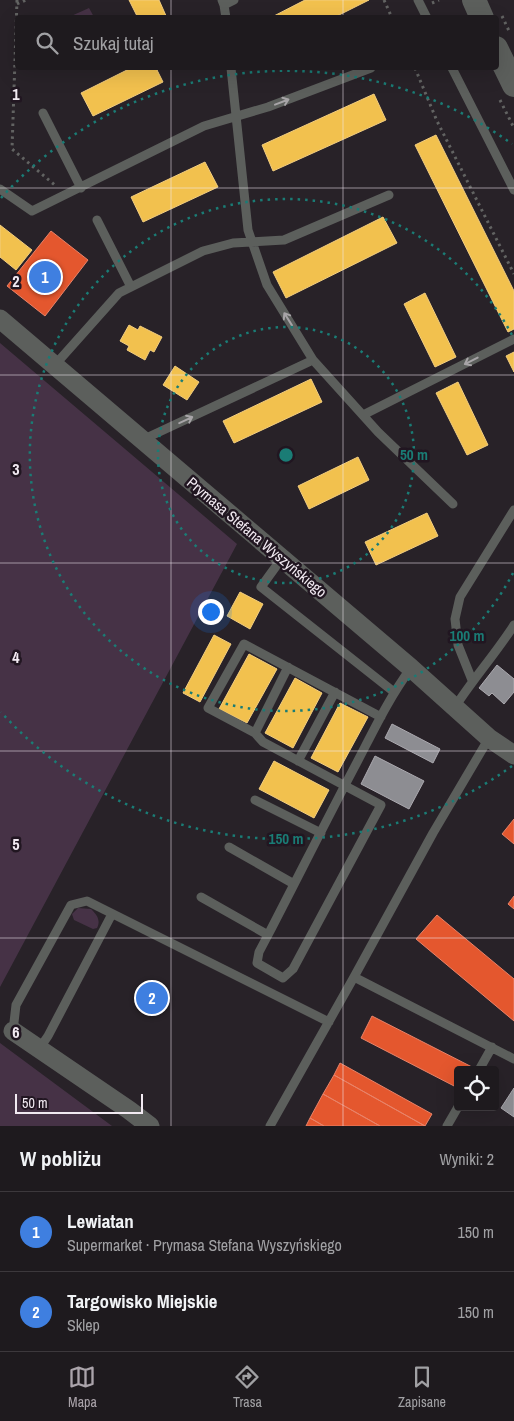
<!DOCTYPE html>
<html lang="pl">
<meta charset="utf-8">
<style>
body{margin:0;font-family:"Archivo Narrow",sans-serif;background:#262327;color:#f1f3f6}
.controls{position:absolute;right:15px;bottom:15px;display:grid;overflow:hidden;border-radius:5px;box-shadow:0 5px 20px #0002}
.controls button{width:45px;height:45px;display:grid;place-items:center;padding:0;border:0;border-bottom:1px solid #3c383c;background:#1e1a1e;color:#f1f3f6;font:25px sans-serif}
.scale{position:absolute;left:15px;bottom:12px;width:128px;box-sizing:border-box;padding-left:5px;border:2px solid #f2eaf2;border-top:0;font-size:14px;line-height:18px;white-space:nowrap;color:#f2eaf2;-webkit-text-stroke:4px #211621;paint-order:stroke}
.you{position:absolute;left:210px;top:611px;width:18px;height:18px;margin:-12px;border:4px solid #fff;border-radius:50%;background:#1a73e8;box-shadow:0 0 0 8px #1a73e833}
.badge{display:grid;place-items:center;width:32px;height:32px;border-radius:50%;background:#aba4ab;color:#fff;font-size:16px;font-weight:700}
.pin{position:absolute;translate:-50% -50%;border:2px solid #fff;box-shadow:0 1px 5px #0006}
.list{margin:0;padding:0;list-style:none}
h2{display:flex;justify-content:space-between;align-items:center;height:65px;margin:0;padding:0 20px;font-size:21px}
h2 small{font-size:16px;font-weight:400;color:#a1a1a4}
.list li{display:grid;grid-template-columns:32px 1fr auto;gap:15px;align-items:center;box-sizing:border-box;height:80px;padding:0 20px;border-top:1px solid #3c383c}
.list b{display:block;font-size:19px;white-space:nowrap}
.list p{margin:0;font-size:16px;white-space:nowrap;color:#a1a1a4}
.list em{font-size:16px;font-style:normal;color:#a1a1a4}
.icon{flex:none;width:28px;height:28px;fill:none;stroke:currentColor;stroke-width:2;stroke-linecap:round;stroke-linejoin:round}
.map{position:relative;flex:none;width:514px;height:1126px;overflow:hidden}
.search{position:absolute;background:#1e1a1e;box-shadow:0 5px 20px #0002;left:15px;right:15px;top:15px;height:55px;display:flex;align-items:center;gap:12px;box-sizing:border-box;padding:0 18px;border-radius:5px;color:#a1a1a4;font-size:19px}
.sheet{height:225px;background:#1e1a1e}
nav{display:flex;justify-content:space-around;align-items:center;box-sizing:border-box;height:70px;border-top:1px solid #3c383c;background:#1e1a1e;font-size:14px;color:#a1a1a4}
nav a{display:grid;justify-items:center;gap:2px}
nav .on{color:#aba4ab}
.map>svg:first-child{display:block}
</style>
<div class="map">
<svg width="514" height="1126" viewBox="0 0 514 1126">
<rect width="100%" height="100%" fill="#282228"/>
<path fill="#463246" d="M89 8 94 17H69Z
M0 343 237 544 0 987Z
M78 908 91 909C97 915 101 920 97 928L93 929 74 920 72 914Z
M0 1043 112 1126H0Z"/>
<path fill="#f2c14e" stroke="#f2cd7f" d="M129 0H159L167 18H138Z
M305 0H369L333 18H270Z
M131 68H162L157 70 163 82 93 116 81 93Z
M374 94 386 120 273 171 262 145Z
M436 135 514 291V329L508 332 415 145Z
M205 162 218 187 143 222 131 197Z
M383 217 397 243 286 298 273 272Z
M0 225 32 250 16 270 0 257Z
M425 293 456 357 435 367 404 304Z
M129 325 138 330 140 326 162 337 154 352 150 350 145 360 127 350 129 346 120 341Z
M514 352V372L506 356Z
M175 366 199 382 187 400 163 385Z
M311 379 322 402 234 443 223 421Z
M458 382 488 445 467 455 436 393Z
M358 457 369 480 309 509 298 486Z
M427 513 438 536 376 565 365 542Z
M240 592 263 604 250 629 227 616Z
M214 635 231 644 200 702 183 693Z
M249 654 277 669 247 723 219 709Z
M295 678 322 693 293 748 265 733Z
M340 703 368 717 338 772 311 758Z
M274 761 329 790 314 818 259 789Z"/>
<path fill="#e4572e" stroke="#e88369" d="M51 231 88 260 45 316 7 286Z
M514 819V844L502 834Z
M514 896V909L508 904Z
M437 915 514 979V1021L416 939Z
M372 1016 472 1067 470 1070H458V1088L361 1038Z
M340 1063 432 1114 425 1126 334 1075Z
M334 1075 425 1126H380L323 1094Z
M323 1094 380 1126H324L310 1118Z
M310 1118 324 1126H306Z"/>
<path fill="#8d8d92" stroke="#aba9af" d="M497 665 514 679V692L504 704 492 693 489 696 479 688Z
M392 724 440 749 433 763 385 738Z
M375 756 424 781 409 809 361 784Z
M514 1088V1117L501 1108Z"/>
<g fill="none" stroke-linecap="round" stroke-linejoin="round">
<path stroke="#626362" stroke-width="3" stroke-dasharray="2.5 4" stroke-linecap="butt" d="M17 0 12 149 56 186
M384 0 392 18
M432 3 439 0
M17 4 26 0
M502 16 510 33
M415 68 437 121 514 274
M500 100 514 128"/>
<path stroke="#5c5f5c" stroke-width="9" d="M222 0 224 5 226 18
M418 0 427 18
M224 5 234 0
M231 68 248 230 267 285 313 360 378 432 453 504
M452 68 514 190
M43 113 81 188
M0 189 32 211 204 126 268 107 371 68
M97 220 131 287
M54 366 119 293 203 251 233 243 284 240 389 195
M363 415 514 339
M142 440 313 360
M282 558 261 587 394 692
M472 680 458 645 455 619 460 597 514 510
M455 707C473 679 496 653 514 625
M381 717 244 644 208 708 255 733 263 742 381 805 293 969 283 978 257 963 259 952 268 935C297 879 325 823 354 768 372 734 388 699 411 668
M255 733 288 667
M298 761 335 692
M255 800 321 833
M229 847 294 884
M201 897 268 935
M354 977 514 1059
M13 1031 16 1005 71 905 87 901 329 1022
M39 1049 48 1036 112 914
M479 1070 492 1047
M270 1126 354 977 433 833 489 738
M447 1126 458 1107"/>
<path stroke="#5c5f5c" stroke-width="19" d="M0 319 411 668 489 738 514 755
M13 1031 129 1110 150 1126"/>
<path stroke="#5c5f5c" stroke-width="24" d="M474 0 482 18
M496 48 514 85"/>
</g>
<defs><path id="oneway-shaft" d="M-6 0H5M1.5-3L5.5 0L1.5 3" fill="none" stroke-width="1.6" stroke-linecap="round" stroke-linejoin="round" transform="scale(1.25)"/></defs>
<g stroke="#a7a4a7">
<use href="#oneway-shaft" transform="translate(282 102) rotate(-21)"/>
<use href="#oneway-shaft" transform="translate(288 319) rotate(-122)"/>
<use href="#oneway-shaft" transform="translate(471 361) rotate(153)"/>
<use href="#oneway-shaft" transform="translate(186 420) rotate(-25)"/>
</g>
<path fill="none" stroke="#f2eaf2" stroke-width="1" stroke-opacity="0.55" d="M171 0V18M343 0V18M171 68V1126M343 68V1126M0 188H514M0 375H514M0 563H514M0 751H514M0 938H514"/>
<g fill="none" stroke="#1a7c75" stroke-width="2.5" stroke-dasharray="2.5 5">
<circle cx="286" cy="455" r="128"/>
<path d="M513 573A256 256 0 1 1 513 337"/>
<path d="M512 766A384 384 0 0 1 1 712M1 198A384 384 0 0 1 512 144"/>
</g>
<g text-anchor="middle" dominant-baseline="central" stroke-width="5" stroke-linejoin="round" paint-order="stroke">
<g font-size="15" fill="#f2eaf2" stroke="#211621">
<text transform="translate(257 537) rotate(40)">Prymasa Stefana Wyszyńskiego</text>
</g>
</g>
<g font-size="16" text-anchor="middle" font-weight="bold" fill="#f2eaf2" stroke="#211621" stroke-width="5" stroke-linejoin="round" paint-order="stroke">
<text x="16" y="100">1</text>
<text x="16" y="287">2</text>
<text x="16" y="475">3</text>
<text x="16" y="663">4</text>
<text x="16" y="850">5</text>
<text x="16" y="1038">6</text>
</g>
<circle cx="286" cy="455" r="8" fill="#1a7c75" stroke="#211621" stroke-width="2.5"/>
<g font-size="15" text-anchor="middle" font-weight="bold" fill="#1a7c75" stroke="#211621" stroke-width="5" stroke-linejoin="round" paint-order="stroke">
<text x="414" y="460">50 m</text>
<text x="467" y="641">100 m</text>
<text x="286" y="844">150 m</text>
</g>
</svg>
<div class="controls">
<button><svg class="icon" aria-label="locate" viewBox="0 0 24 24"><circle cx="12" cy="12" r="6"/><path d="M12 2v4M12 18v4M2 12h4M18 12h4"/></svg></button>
</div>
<div class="scale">50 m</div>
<div class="you"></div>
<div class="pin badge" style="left:45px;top:277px;background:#3f7fe0">1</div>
<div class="pin badge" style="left:152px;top:998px;background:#3f7fe0">2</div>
<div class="search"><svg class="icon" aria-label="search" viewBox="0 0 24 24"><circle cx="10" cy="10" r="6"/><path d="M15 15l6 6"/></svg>Szukaj tutaj</div>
</div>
<section class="sheet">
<h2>W pobliżu<small>Wyniki: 2</small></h2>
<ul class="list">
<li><span class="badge" style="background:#3f7fe0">1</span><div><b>Lewiatan</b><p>Supermarket · Prymasa Stefana Wyszyńskiego</p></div><em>150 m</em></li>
<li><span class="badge" style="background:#3f7fe0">2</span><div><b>Targowisko Miejskie</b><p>Sklep</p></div><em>150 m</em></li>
</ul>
</section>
<nav>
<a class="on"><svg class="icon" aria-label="map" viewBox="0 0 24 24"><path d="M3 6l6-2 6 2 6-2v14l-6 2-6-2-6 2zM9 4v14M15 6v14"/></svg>Mapa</a>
<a><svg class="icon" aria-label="directions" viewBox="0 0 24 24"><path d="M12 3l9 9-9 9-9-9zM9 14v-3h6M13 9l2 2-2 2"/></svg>Trasa</a>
<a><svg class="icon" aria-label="saved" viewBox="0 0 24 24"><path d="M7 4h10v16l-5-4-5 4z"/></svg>Zapisane</a>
</nav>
